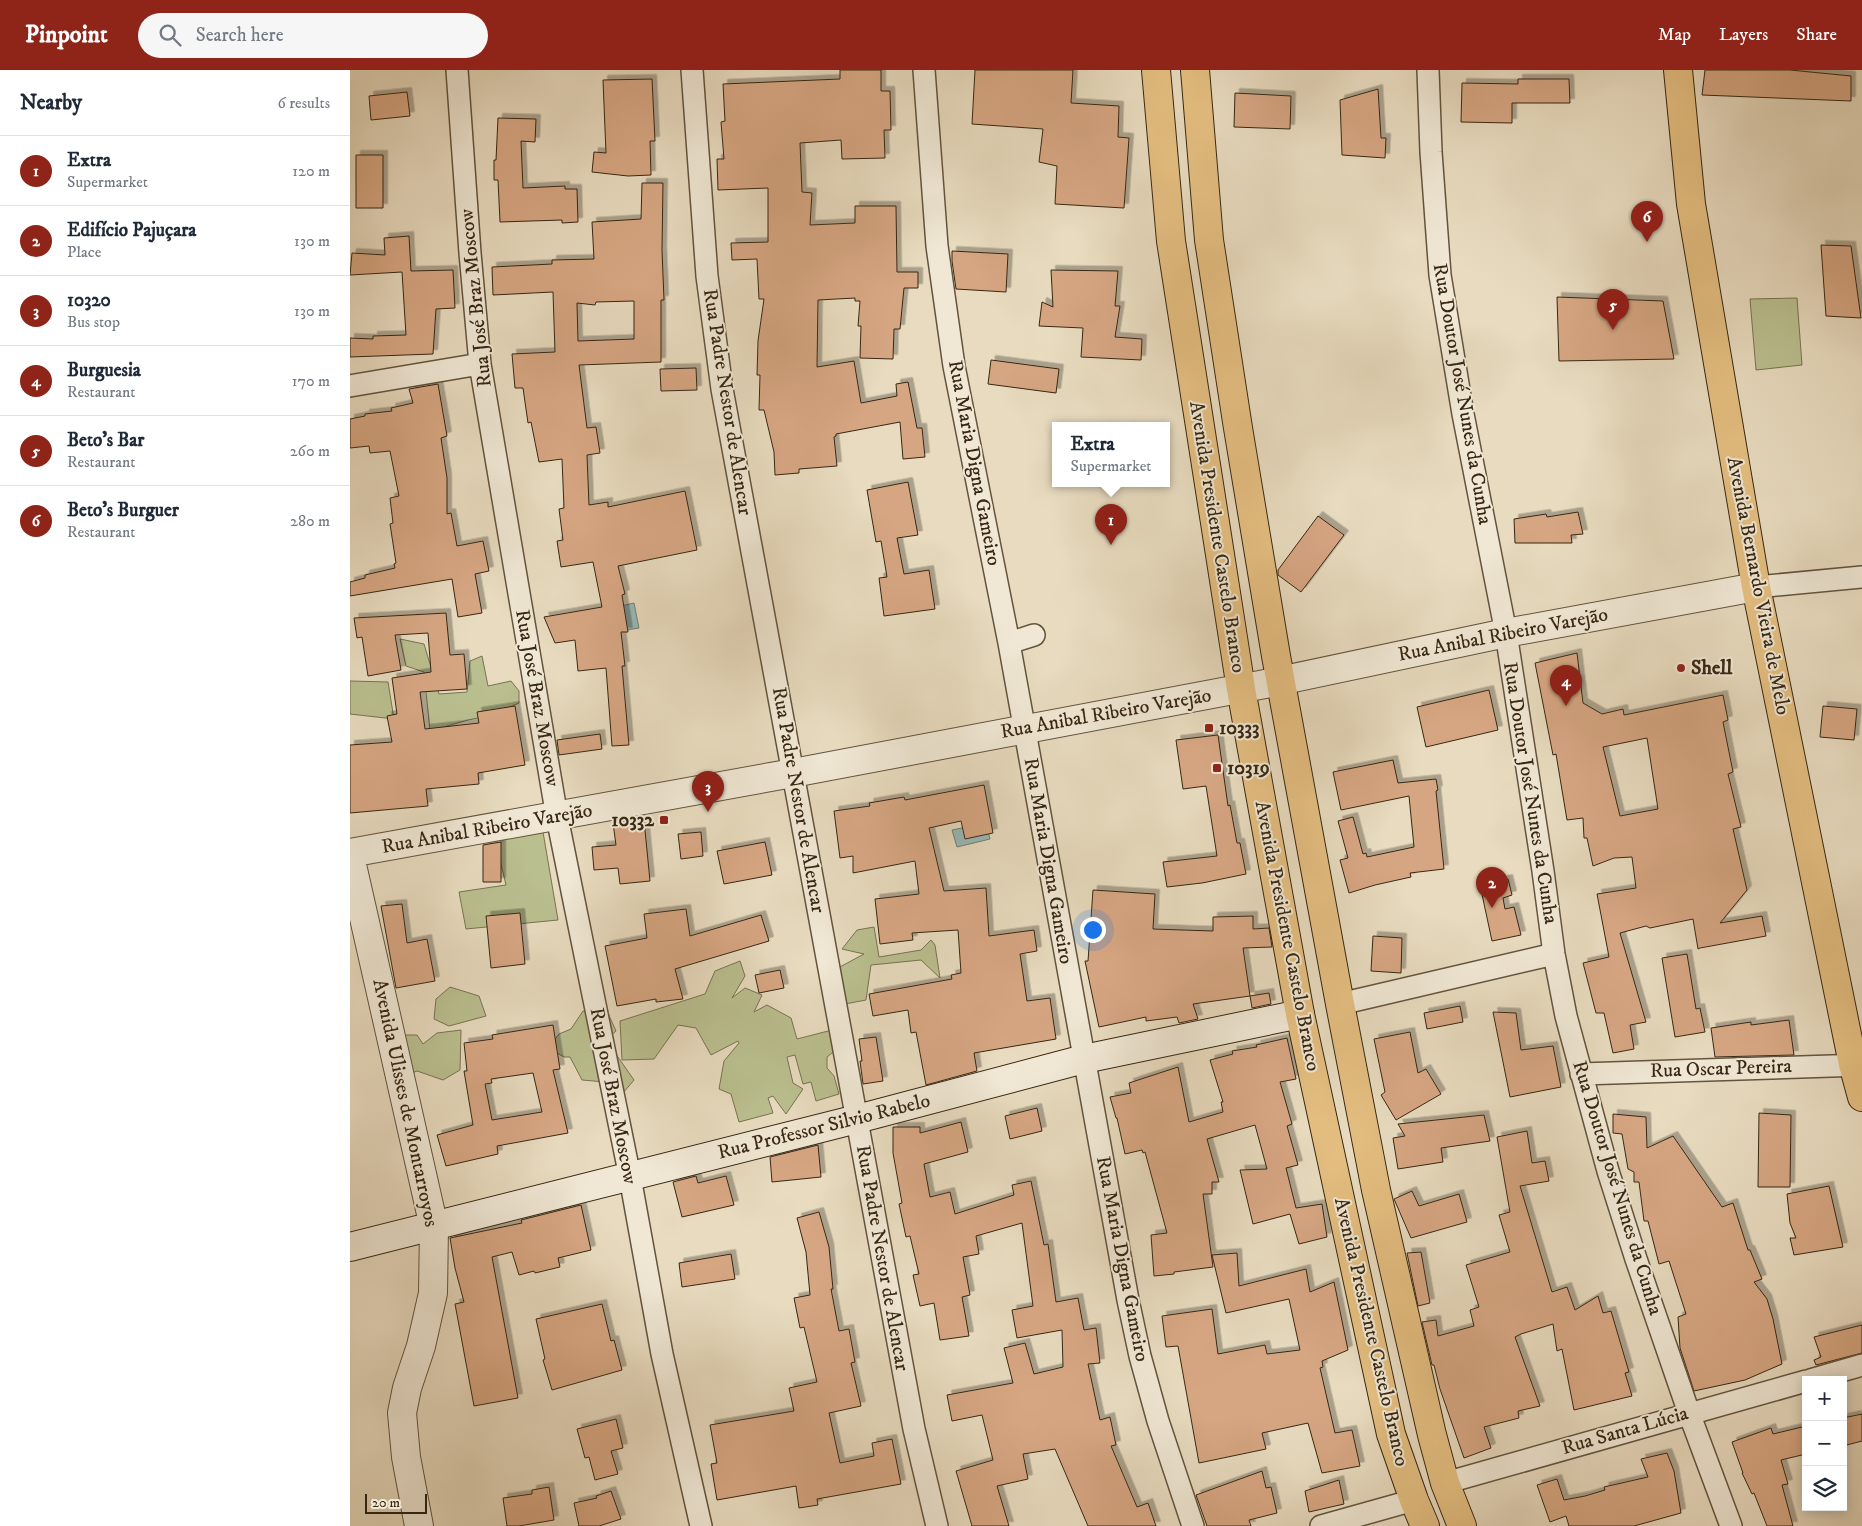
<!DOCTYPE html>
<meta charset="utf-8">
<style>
body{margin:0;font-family:"IM FELL DW Pica",serif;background:#f6f6f7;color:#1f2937}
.controls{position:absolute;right:15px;bottom:15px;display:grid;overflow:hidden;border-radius:0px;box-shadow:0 2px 12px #0003}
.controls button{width:45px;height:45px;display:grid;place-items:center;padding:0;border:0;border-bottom:1px solid #e0e1e3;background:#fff;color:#1f2937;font:25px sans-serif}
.scale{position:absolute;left:15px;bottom:12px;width:62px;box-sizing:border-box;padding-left:5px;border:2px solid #372713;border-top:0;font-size:14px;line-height:18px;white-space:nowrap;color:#372713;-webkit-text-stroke:4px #f0e8d5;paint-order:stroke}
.you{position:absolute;left:742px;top:859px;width:18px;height:18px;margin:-12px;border:4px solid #fff;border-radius:50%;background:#1a73e8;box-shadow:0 0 0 8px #1a73e833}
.badge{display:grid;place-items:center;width:32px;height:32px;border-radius:50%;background:#8f2418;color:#fff;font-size:16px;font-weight:700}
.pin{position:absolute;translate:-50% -41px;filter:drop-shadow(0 1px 2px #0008)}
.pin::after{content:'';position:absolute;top:26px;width:18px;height:15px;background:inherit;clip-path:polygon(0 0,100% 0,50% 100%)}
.popup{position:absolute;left:702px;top:352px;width:118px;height:65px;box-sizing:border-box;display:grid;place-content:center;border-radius:0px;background:#fff;filter:drop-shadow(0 1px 4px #0005);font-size:16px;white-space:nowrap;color:#747a83}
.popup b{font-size:19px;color:#1f2937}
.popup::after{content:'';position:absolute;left:50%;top:100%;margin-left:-10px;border:10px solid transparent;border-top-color:#fff}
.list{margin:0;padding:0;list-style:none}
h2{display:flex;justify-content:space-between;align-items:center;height:65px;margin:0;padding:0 20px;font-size:21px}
h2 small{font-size:16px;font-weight:400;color:#747a83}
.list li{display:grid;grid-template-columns:32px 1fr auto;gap:15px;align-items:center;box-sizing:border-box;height:70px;padding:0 20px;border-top:1px solid #e0e1e3}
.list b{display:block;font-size:19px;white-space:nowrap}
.list p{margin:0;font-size:16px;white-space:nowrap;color:#747a83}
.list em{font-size:16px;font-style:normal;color:#747a83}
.icon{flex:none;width:28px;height:28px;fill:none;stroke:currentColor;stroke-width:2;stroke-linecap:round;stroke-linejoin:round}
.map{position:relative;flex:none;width:1512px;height:1456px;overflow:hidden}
header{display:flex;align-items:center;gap:30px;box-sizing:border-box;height:70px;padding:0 25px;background:#8f2418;color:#fff}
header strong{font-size:24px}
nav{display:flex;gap:28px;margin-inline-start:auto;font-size:18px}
.search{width:350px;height:45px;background:#f6f6f7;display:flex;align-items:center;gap:12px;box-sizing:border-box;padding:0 18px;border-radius:28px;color:#747a83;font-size:19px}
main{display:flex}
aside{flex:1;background:#fff}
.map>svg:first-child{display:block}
</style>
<header>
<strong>Pinpoint</strong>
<div class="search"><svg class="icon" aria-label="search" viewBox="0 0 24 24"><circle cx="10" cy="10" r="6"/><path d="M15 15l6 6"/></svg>Search here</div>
<nav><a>Map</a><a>Layers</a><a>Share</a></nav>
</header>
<main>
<aside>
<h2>Nearby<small>6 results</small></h2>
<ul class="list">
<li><span class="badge">1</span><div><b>Extra</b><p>Supermarket</p></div><em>120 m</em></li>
<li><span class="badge">2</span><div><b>Edifício Pajuçara</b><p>Place</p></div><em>130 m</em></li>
<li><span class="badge">3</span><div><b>10320</b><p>Bus stop</p></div><em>130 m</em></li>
<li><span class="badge">4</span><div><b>Burguesia</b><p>Restaurant</p></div><em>170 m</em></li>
<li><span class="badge">5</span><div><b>Beto's Bar</b><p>Restaurant</p></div><em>260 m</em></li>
<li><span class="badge">6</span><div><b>Beto's Burguer</b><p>Restaurant</p></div><em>280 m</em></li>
</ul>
</aside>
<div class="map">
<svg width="1512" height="1456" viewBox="0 0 1512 1456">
<defs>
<filter id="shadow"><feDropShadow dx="4.5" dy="-4.5" stdDeviation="0" flood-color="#0004"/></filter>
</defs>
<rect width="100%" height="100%" fill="#e8dbbf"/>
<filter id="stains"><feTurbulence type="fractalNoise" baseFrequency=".004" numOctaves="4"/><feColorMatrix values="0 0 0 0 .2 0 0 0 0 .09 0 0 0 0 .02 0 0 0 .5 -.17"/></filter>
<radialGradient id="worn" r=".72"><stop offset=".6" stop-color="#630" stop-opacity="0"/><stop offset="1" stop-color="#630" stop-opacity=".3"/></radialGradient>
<path fill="#babf8f" stroke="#787351" d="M1447 228 1452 295 1406 300 1400 229Z
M50 569 74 574 89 624 117 622 120 591 132 586 138 616 161 611 169 621V633L142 645 118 650 80 661 74 602 56 596Z
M0 611 38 612 44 649 0 644Z
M192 756 208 850 116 859 109 822 156 815 147 777 160 763Z
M524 857 529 887 571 880 581 870 585 875 590 908 571 890 521 895 516 930 495 934 488 898 514 884 492 879 507 860Z
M390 891 395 906 382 928 395 918 412 925 404 942 417 935 441 948 447 969 482 960 487 979 477 987V998L484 1006 489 1024 466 1031 461 1012 453 1014 445 985 437 987 443 1013 453 1019 436 1044 423 1026 418 1028 423 1043 389 1052 381 1024 369 1019 374 991 389 973 388 971 361 985 346 958 328 955 304 989 272 990 270 951 355 924 365 901Z
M100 917 129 926 136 946 99 956 84 949 86 929Z
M233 941H257L266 961 256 970 284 1010 273 1023 255 1012 232 1010 220 987H214L198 978 209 964 221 959Z
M111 960 110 1000 93 1010 67 1001 39 1012 52 965H67L73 974 87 963Z"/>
<path fill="#98bab8" stroke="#717f76" d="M284 533 289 558 277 560 266 537Z
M636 753 640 769 607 777 602 760Z"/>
<path fill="#d6a682" stroke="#372713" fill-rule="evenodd" filter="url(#shadow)" d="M490 0H531V21H540L541 60H534L535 88 492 89 491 70 450 73 452 122 462 123 460 155 505 153V136H546L547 202H568V218H554L550 259H544L543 289 510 288 511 256H508L510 231H505V228L468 230 467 297 504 291 511 333 547 326 546 314 558 312 567 358H572L575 387 553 389 550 352 486 364V366L484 367 487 396 449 399V403L425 405 424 382 414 340H409L410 305H407L408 271 414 229H409L407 189 382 190 381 173 418 172V118L368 120 367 89H374L371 52 375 51 373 14 490 9Z
M625 0H723L721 33 769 36 768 67 779 68 774 138 705 134 707 96 689 92 693 59 622 54Z
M1355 0H1440L1501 6V31L1352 25Z
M302 9 305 71H300L301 105 278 106 242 102 244 82 256 83 253 10Z
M1168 9H1219L1220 33H1162V53L1111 52 1112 13 1168 14Z
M1028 19 1031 68H1036L1035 88 992 85 990 30Z
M57 22 60 46 21 50 19 26Z
M885 23 941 26 940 59 884 57Z
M148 48 186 49 185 72 171 71 173 118 215 116V119H227L228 152 212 153V150L150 152 148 110H144V90H146Z
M6 85H33V138H6Z
M292 113H313L312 180 314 230H311V292L229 295 237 358 246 357 250 383 237 385 239 435 258 432V437L335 421 347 480 268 496 275 524 272 525 278 562H271L275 596H272L279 675 262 676 256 598 228 601 225 570 205 573 194 547 252 537 243 492 211 497 207 471 213 470 209 439 214 438 212 389 189 392 181 352 178 353 173 318H165L162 284 205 282 203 222 143 225 142 197 202 194V190L244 189 242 152 291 149ZM284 231V269L228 271 227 233 245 235 246 232Z
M59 166 61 201 103 200 105 238 86 239 83 284 0 287V268L23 269V266L56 265 52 202 0 205 2 183 35 185 34 168Z
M1471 175 1501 176 1511 248 1476 246Z
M602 181 658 184 656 222 606 219 602 191Z
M701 200 768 201 765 236H770L765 267 792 269 791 290 731 287 733 258 689 256 692 232 703 237Z
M1207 227 1313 231 1324 289 1209 291Z
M641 290 709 299 706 323 638 314Z
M346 298 347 320 311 321 310 299Z
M88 314 97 366 91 368 97 408V444L101 443 107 476 133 471 139 501 125 504 132 543 108 547 102 509 0 526V512L15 508V505L45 498 44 494 46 493 40 454 43 453 40 428 49 426 40 381 20 383 19 376 0 378V349L15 346V344L42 341 41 338 63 333 59 319Z
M558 412 568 465 547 468 554 504 579 500 585 539 534 546 529 508 537 507 531 471 526 472 517 420Z
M1228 442 1233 464 1221 465 1222 473H1165L1164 449 1196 444 1197 447Z
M968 446 994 465 951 522 928 505V500Z
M96 543 100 585 114 584 117 619 70 622 75 659 129 653 127 642 165 636 175 695 128 703 129 714 76 719 78 736 0 743V675L42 672 37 646 47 644 42 608 81 602 78 563 45 565 51 600 18 606 12 567 7 568 4 548Z
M1227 583 1233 633 1252 644 1273 639 1274 645 1373 625 1378 650 1373 652 1383 702 1378 704 1391 757 1383 759 1397 820 1370 853 1412 846 1416 866 1350 878 1348 879 1343 849 1300 858 1296 856 1270 863 1296 952 1280 955 1284 979 1263 983 1254 943H1246L1233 893 1259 887 1247 824 1286 818 1282 787 1264 788 1243 796 1237 768H1234L1233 748 1217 750 1206 684 1203 685 1185 593ZM1297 668 1308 739 1270 746 1253 677Z
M1139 620 1148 660 1076 677 1067 637Z
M1473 636 1507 639 1504 670 1470 667Z
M250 664 252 679 209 685 207 670Z
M868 665 878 736 880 735 887 773H890L896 804 852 813 817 817 813 792 867 786 856 716 833 719 826 670Z
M1043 690 1048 713 1086 709 1088 720 1086 721 1094 799 1060 803 1061 807 1025 815 999 823 990 790 998 788 988 751 1003 747 1013 784 1016 783 1017 787 1064 777 1059 726 991 740 983 702Z
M634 715 643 763 615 769 611 751 579 758 594 821 636 818 639 866 684 860 687 881 670 884 677 931 700 928 706 969 624 983 627 1001 576 1015 566 962 561 963 558 940 523 946 519 924 602 909 601 905 611 903 608 860 562 863 563 870 530 874 525 829 569 824 565 791 503 803V786L490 788 484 741 520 736 519 733 554 727 555 730Z
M294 750 300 811 270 814 268 798 244 800 242 777 266 775 263 753Z
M351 762 353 786 331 789 328 764Z
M151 772V812H133V775Z
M415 772 422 805 374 814 367 781Z
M1158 809 1162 825 1153 828 1155 839 1164 837 1171 865 1142 871 1130 815Z
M743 820 805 824 803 859 863 861V847L903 846V859L919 858 922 877 893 878 900 926 843 934 848 949 829 953 827 947 796 951V947L749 957 735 891H738Z
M52 834 57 873 77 869 85 911 46 918 31 836Z
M336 839 340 866 411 845 419 871 325 899 333 929 306 932V929L267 936 255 876 297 868 294 844Z
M170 843 175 894 141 898 136 846Z
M1023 866 1052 868 1051 903 1021 901Z
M1337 884 1346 939 1350 938 1355 962 1325 967 1312 888Z
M430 900 434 918 409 923 405 905Z
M919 923 921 934 902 938 900 926Z
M1110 936 1113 952 1077 959 1074 943Z
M1143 942 1166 943 1171 980 1203 976 1211 1017 1160 1027Z
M1439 950 1444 985 1365 987 1361 958 1401 952V955Z
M203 955 210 999 203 1000 218 1063 147 1076 148 1084 96 1096 87 1065 123 1055 114 1001H117L114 973 143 969 142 965ZM183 1003 192 1042 142 1050 135 1014 142 1013 141 1009Z
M1060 962 1068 1003 1076 999 1091 1024 1046 1050 1031 1025 1035 1022 1024 969Z
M526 967 533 1011 513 1014 510 991H512L509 969Z
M937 968 946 1009 930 1012 942 1054 937 1056 948 1095 936 1098 946 1138 972 1134 977 1167 949 1174 940 1144 903 1154 890 1100 917 1099 905 1055 857 1069 869 1112H862V1124H853L863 1197 824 1202V1204L804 1206 801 1165 817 1163 795 1082 793 1083 792 1080 775 1084 767 1048H766L760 1027 781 1023 779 1013 828 997 839 1052 873 1042 871 1032H873L860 990 883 984 882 981 907 977 906 975Z
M687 1038 692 1061 660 1069 655 1046Z
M1409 1043 1441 1045 1440 1117H1408Z
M1263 1044 1296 1047 1297 1078 1323 1066 1372 1137 1383 1133 1398 1180H1400L1412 1209 1404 1212 1417 1229 1423 1249 1432 1294 1395 1310 1344 1321 1330 1278 1328 1247 1336 1244 1319 1191 1309 1194 1298 1151H1294L1289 1112H1284V1102L1278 1099 1272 1064 1263 1063Z
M1134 1045 1140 1071 1091 1078 1093 1092 1048 1099 1043 1068 1055 1066 1048 1054Z
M611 1052 618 1082 574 1094 580 1127 600 1122 605 1144 664 1125 662 1115 681 1111 694 1175 698 1174 706 1232 728 1228 734 1260 746 1258 750 1293 738 1294 750 1350 760 1347 766 1375 761 1376 787 1437 798 1433 806 1456H738L705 1379 673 1384 678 1409 647 1416 659 1456H622L606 1401 643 1390 632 1345 602 1351 597 1325 663 1313 654 1278 675 1273 684 1304 713 1297 712 1260 667 1268 662 1240 683 1236 672 1153 626 1166 629 1184 613 1187 620 1225 612 1227 619 1266 590 1270 584 1233 570 1236 563 1205 569 1204 560 1166 556 1167 549 1134 552 1133 543 1083V1057H570V1063Z
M1177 1061 1182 1093 1195 1091 1199 1111 1170 1116 1202 1222 1217 1217 1225 1240 1248 1226 1253 1243 1261 1241 1279 1302 1275 1303 1282 1326 1224 1340 1212 1279 1207 1281 1203 1254 1171 1264 1165 1267 1190 1336 1168 1341 1169 1348 1134 1357 1141 1378 1114 1388 1090 1319 1084 1295H1082L1072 1252 1086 1250 1088 1266 1124 1256 1120 1240 1129 1237 1116 1195 1160 1182 1149 1145 1160 1142 1147 1067Z
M468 1075 471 1107 422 1112 420 1087Z
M346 1106 348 1113 376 1106 384 1135 332 1147 323 1112Z
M1479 1116 1493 1177 1444 1185 1440 1168H1446L1440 1153 1437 1124Z
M1062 1121 1069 1136 1109 1124 1117 1152 1061 1168 1044 1129Z
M231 1135 241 1180 208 1188 210 1197 185 1203 184 1201 169 1205 162 1182 142 1187 168 1328 124 1336 105 1234 114 1232 105 1198 100 1168 172 1153 171 1150Z
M469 1142 479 1177 483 1219H481L489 1261 499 1259 505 1292 501 1293 511 1336 479 1343 490 1393 524 1386 522 1373 542 1369 551 1414 467 1429 468 1435 449 1438 446 1416 367 1430 361 1394 367 1393 360 1355 444 1341 439 1318 467 1312 454 1257 450 1258 444 1228 460 1225 456 1182 447 1148Z
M1071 1182 1080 1233 1068 1236 1057 1183Z
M887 1183 889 1216 956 1199 960 1222 984 1212 998 1280 972 1291 973 1297 970 1298 985 1363 1002 1360 1010 1396 972 1403 958 1353 912 1363 916 1379 849 1393 828 1276 816 1277 812 1246 862 1239 868 1284 915 1275 917 1284 950 1280 939 1229 876 1243 862 1185Z
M381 1184 385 1209 332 1217 329 1193Z
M252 1234 261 1271 264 1270 272 1300 202 1320 193 1290 195 1289 186 1249Z
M1512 1255V1283L1466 1295 1464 1290 1471 1287 1464 1267Z
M1512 1344V1371L1493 1376V1348Z
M266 1349 273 1378 261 1381 268 1404 245 1410 239 1387 235 1388 227 1359Z
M1456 1356V1384L1431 1390 1438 1414 1432 1415 1443 1456H1417L1404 1423 1402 1424 1392 1403H1393L1382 1372 1421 1358 1423 1364Z
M1317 1383 1324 1401 1331 1443 1284 1456H1219L1216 1446 1200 1452 1187 1415 1207 1409 1214 1430 1235 1426 1255 1420 1254 1417 1298 1407 1291 1389Z
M912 1401 916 1418 921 1417 927 1443 899 1450 901 1456H857L846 1425Z
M989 1410 994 1434 959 1442 955 1421Z
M199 1417 204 1450 169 1456H157L153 1428 182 1424V1420Z
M261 1421 271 1449 249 1456H229L224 1433 247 1428 246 1426Z"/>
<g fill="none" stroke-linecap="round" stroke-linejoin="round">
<defs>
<path id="minor" d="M107 0 120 183 130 294 207 747 280 1107 312 1284 351 1456
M342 0 357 206 372 319 564 1359 587 1456
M574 0 587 176 604 296 659 573 778 1230 790 1286 808 1351 843 1456
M1078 0 1081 82 1090 205 1113 344 1156 563 1193 801 1204 884 1216 946 1258 1101 1286 1189 1339 1343 1381 1456
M0 316 130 294
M1406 517 1512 507
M659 573 684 565
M990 934 1204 884
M1231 1004 1512 995
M1460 1310 1512 1295
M1095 1413 1456 1311
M971 1456 1064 1430"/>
<path id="tertiary" d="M0 783 443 703 915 614 1156 563 1406 517
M0 786 84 1157 83 1223 71 1276 57 1318 52 1343 56 1387 69 1456"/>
<path id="secondary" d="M0 1177 507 1049 734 989 950 944"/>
<path id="primary" d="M806 0 821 171 891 619 950 944 1041 1364 1064 1430 1075 1456
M845 0 859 170 888 358 926 586 990 934 1026 1120 1082 1365 1095 1413 1112 1456
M1328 0 1341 134 1406 517 1503 994 1512 1027"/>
</defs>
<use href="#minor" stroke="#63543e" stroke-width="24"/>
<use href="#tertiary" stroke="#63543e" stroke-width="30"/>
<use href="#secondary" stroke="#372713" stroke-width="30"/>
<use href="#primary" stroke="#372713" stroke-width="30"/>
<use href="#minor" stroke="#f0e8d5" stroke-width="21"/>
<use href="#tertiary" stroke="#f0e8d5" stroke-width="28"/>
<use href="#secondary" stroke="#f0e8d5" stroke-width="28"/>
<use href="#primary" stroke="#e4be80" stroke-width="28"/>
</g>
<g fill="#8f2418" stroke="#f0e8d5" stroke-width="2">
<circle cx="1331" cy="598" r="5"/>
<rect x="854" y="653" width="10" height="10" rx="2.5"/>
<rect x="862" y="693" width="10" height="10" rx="2.5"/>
<rect x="309" y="745" width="10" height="10" rx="2.5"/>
</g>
<g text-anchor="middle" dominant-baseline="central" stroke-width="4" stroke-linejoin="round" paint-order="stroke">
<g font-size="20" fill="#372713" stroke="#f0e8d5">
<text transform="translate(126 228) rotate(-96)">Rua José Braz Moscow</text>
<text transform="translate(1112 324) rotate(80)">Rua Doutor José Nunes da Cunha</text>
<text transform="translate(377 332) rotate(81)">Rua Padre Nestor de Alencar</text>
<text transform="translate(624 393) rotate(79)">Rua Maria Digna Gameiro</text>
<text transform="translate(867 467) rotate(81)">Avenida Presidente Castelo Branco</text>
<text transform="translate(1408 516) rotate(79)">Avenida Bernardo Vieira de Melo</text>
<text transform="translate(1153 565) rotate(-11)">Rua Anibal Ribeiro Varejão</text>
<text transform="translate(187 628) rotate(80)">Rua José Braz Moscow</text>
<text transform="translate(756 644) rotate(-10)">Rua Anibal Ribeiro Varejão</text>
<text transform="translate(1180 723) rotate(81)">Rua Doutor José Nunes da Cunha</text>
<text transform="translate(448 730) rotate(80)">Rua Padre Nestor de Alencar</text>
<text transform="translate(137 759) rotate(-10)">Rua Anibal Ribeiro Varejão</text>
<text transform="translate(698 791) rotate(80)">Rua Maria Digna Gameiro</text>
<text transform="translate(937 866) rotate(79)">Avenida Presidente Castelo Branco</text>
<text transform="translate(1371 999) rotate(-2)">Rua Oscar Pereira</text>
<text transform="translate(263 1026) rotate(79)">Rua José Braz Moscow</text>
<text transform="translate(55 1033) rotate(78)">Avenida Ulisses de Montarroyos</text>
<text transform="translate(474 1057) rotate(-14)">Rua Professor Silvio Rabelo</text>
<text transform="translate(1267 1118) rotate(73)">Rua Doutor José Nunes da Cunha</text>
<text transform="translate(532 1188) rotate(80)">Rua Padre Nestor de Alencar</text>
<text transform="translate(772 1189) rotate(79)">Rua Maria Digna Gameiro</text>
<text transform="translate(1021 1262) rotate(77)">Avenida Presidente Castelo Branco</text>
<text transform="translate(1275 1361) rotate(-16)">Rua Santa Lúcia</text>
</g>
<g font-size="20" font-weight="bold" fill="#372713" stroke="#f0e8d5" text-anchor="start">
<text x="1341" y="598">Shell</text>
<text x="869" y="658">10333</text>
<text x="877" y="698">10319</text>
<text x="304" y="750" text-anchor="end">10332</text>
</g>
</g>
<rect width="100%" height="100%" filter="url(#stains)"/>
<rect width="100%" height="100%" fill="url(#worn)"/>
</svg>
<div class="controls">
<button>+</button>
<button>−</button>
<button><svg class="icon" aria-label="layers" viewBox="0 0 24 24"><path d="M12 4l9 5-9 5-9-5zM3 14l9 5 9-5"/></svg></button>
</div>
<div class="scale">20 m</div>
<div class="you"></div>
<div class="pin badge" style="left:761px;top:475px">1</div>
<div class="popup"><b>Extra</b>Supermarket</div>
<div class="pin badge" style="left:1142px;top:838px">2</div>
<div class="pin badge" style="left:358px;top:742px">3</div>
<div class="pin badge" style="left:1216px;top:636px">4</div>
<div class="pin badge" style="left:1263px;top:260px">5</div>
<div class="pin badge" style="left:1297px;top:172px">6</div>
</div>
</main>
